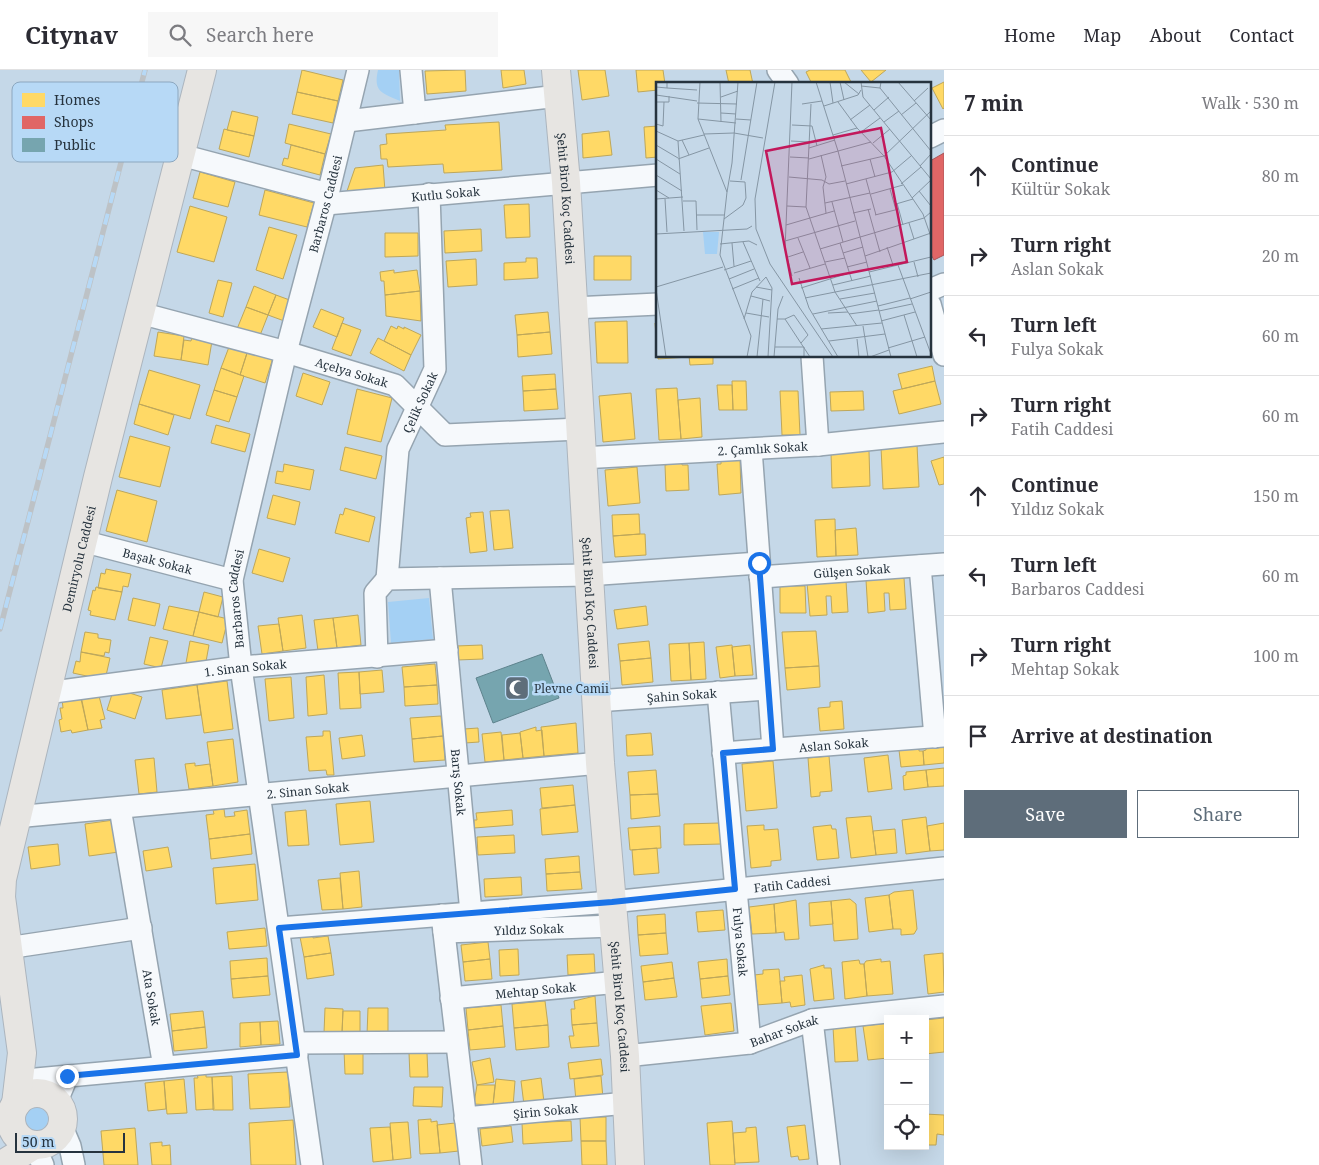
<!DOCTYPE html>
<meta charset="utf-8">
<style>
body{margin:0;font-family:"Noto Serif",serif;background:#f7f7f7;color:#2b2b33}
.controls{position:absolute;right:15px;bottom:15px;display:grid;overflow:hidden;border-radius:0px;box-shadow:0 5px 20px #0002}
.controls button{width:45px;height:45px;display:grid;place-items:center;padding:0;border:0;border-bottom:1px solid #e1e1e2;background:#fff;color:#2b2b33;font:25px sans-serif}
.scale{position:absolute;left:15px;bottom:12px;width:110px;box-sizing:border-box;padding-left:5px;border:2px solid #26333e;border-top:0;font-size:14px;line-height:18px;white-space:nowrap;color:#26333e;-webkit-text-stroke:4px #b7d9f6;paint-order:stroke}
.stop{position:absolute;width:15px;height:15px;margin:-11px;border:4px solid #1a73e8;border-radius:50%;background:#fff}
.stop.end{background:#1a73e8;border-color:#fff;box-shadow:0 1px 5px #0008}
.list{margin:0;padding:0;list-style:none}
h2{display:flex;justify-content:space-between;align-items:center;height:65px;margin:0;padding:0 20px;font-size:21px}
h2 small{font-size:16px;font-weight:400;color:#7c7c81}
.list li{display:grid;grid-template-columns:32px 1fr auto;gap:15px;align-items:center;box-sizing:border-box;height:80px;padding:0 20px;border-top:1px solid #e1e1e2}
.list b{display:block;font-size:19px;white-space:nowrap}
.list p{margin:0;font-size:16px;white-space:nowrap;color:#7c7c81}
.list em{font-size:16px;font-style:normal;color:#7c7c81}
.actions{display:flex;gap:10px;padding:15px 20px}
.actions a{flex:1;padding:11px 0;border:1px solid #5e6d7a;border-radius:0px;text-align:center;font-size:18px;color:#5e6d7a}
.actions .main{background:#5e6d7a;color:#fff}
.icon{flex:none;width:28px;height:28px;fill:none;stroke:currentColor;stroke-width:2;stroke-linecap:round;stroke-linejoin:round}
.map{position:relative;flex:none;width:944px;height:1095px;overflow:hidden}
header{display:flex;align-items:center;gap:30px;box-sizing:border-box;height:70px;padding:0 25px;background:#fff;border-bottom:1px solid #e1e1e2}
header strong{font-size:24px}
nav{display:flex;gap:28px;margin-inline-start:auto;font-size:18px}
.search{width:350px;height:45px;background:#f7f7f7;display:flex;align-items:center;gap:12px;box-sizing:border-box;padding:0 18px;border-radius:0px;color:#7c7c81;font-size:19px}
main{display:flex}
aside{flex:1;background:#fff}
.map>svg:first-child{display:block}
</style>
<header>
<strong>Citynav</strong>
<div class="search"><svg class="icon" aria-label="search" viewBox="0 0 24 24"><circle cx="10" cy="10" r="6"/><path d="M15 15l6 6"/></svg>Search here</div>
<nav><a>Home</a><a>Map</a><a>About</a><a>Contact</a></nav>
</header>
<main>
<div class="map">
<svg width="944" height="1095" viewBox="0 0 944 1095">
<rect width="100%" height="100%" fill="#c5d8e8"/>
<path fill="#a4d0f4" d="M378 0H399L400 31C382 23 373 22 378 0Z
M429 528 433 569 391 573 388 532Z
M24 1049a12 12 0 1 1 24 0a12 12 0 1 1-24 0Z"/>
<path fill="#ffd966" stroke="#bea75a" d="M302 0 343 10 338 31 297 22Z
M465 0 466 21 427 24 425 1Z
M501 0H524L526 14 503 18Z
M578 0H605L609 26 582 30Z
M636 0H663L665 14H658V20L638 22Z
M726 0H750L753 14H729Z
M810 0H845L852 14H812L806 2Z
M861 0H886L871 12Z
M944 12V38L943 39 932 18Z
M297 22 338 31 333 53 292 44Z
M232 41 258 47 254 66 227 60Z
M499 52 502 100 444 103 443 94 388 97 387 89H381L380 75 387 74 386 64 446 60 445 55Z
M289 54 331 64 325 84 285 73Z
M658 56V87L646 88 644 57Z
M224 59 254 66 249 87 219 79Z
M609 61 612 85 583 88 582 64Z
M291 75 325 84 320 105 282 95 284 88 288 89Z
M383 95 385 121 346 124 355 98Z
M200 102 235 112 228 137 193 128Z
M265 120 314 133 307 157 259 145Z
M529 134 530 167 506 168 504 135Z
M190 136 227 147 214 192 177 182Z
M269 157 297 165 283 209 256 200Z
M481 159 482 181 445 183 444 161Z
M385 163H418V186L385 187Z
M594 186H631V210H594Z
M526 188H537L538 208 504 210V193L526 192Z
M476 189 477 215 448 217 446 191Z
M394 200V203L417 200 420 221 385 225 384 211H381L380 202Z
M218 210 232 213 223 247 209 243Z
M254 216 276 225 268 245 246 237Z
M420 221 421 251 386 246 385 225Z
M276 225 295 232 287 252 268 245Z
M246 237 268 245 259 268 237 259Z
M321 239 344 248 337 267 313 257Z
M548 242 550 262 517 265 515 245Z
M627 251 628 293H597L595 252Z
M342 253 361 260 351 286 332 279Z
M655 253H658V286L689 287 658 289Z
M391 256 397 259 398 256 404 259V257L421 265 411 285 384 271Z
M158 262 184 266 181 290 154 286Z
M550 262 552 284 518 287 517 265Z
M192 267 212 271 208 295 181 290 184 270 191 271Z
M378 268 411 285 404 301 370 283Z
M229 277 247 283 240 305 221 298Z
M248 280 273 288 265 313 240 305Z
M713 286V294L690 295 689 286Z
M932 296 935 311 902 319 898 304Z
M221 298 244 306 237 327 214 320Z
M149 300 200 315 190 349 139 334Z
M303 303 330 312 322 335 296 326Z
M555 304 556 319 523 321 522 306Z
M732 311H746L747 340H733Z
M935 311 941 334 899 344 893 321Z
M717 315H732L733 340H719Z
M677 318 681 369 659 370 656 319Z
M357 319 392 328 381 372 347 364Z
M556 319 558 339 524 341 523 321Z
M214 320 237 327 229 352 206 345Z
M780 321H798L800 365H782Z
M863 321 864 340 831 341 830 322Z
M631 323 635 369 603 372 599 326Z
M700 328 702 367 681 369 678 330Z
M139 334 174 345 168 365 134 354Z
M216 355 250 364 245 382 211 373Z
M130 366 170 377 160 417 119 407Z
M917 375 919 417 883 419 881 377Z
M345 377 382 386 376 409 340 400Z
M869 381 870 416 832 418 831 382Z
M944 387V414L939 415 931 391Z
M740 389 741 423 719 425 717 394H721V390Z
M682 392V395H688L689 420 666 421 665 395Z
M284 394 314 400 310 420 275 413 277 401 283 402Z
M637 397 640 433 608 436 605 400Z
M117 420 157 431 147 472 106 461Z
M273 425 300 432 295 455 267 448Z
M345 438 375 447 369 472 335 463 340 444 343 445Z
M509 440 513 478 494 480 490 441Z
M483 442 487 481 470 483 466 448 471 447 470 443Z
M639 444 640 464 613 466 612 445Z
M835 449 836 486 817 487 815 450Z
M856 458 858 485 836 486 835 460Z
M640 464H645L646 485 615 487 613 466Z
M259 479 290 488 283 512 252 503Z
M106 499 131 504 128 517 123 516 122 522 98 518 101 503 105 504Z
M904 508 906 539 890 540 889 523H884L885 541 868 543 866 510Z
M846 511 848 542 832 543 831 526H826L827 545 810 546 807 513Z
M780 516H805L806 543H780Z
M96 517 122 522 115 550 90 545 91 541 88 540 93 520 95 521Z
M204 522 223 527 218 547 199 542Z
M133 528 160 534 155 556 128 550Z
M169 536 199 542 193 566 163 559Z
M646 536 648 555 617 559 614 540Z
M199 542 228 549 222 573 193 566Z
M302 545 306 578 283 581 278 548Z
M358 545 361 575 337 578 333 548Z
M333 548 337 578 318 581 314 550Z
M279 554 283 581 262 584 258 556Z
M816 561 819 596 785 598 782 562Z
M85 562 98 564V568L111 570 109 583 105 582 104 586 81 582Z
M150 567 168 571 161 598 144 594Z
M190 571 209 575 205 597 186 593Z
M649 571 651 588 620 591 618 574Z
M704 572 706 609 691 610 689 573Z
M689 573 691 610 671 611 669 574Z
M482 575 483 589 457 590 456 576Z
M732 575 735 606 720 608 716 577Z
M750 575 753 605 735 606 732 577Z
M81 582 110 588 105 610 73 603 76 591 80 592Z
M651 588 653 612 622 615 620 591Z
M435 594 437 615 404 617 402 597Z
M819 596 820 617 787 620 785 598Z
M382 600 384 622 360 624 359 602Z
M359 602 361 638 340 639 338 603Z
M324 605 327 644 308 646 306 607Z
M291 607 294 648 269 651 265 609Z
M227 611 233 659 204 663 197 615Z
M197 615 201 645 166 649 162 620Z
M437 615 438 634 405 636 404 617Z
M114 618 142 627 135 649 107 640Z
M81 626 88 660 72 663 71 660 61 662 59 650 62 649 60 638H63L62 629Z
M99 626 105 649 100 650 102 658 88 660 81 629Z
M842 631 844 659 820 661 818 638 830 637V632Z
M441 646 443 666 412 669 410 648Z
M576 653 578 683 544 686 541 657Z
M536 657V661L542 660 544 686 523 688 520 662Z
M478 658 479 672 465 673 464 659Z
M323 661H330L334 705H327L326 700 309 701 306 667 323 666Z
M501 662 504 690 485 692 482 664Z
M520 663 523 688 504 690 502 665Z
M651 663 653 685 627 686 626 665Z
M362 665 365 686 342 689 339 668Z
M443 666 445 690 414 692 412 669Z
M233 669 238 712 213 716 207 672Z
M944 675V693L924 695 923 681 926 680V677Z
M919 678V681H923L924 695 901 697 899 680Z
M888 685 892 719 868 722 864 688Z
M829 686 832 721 820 722V726L811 727 808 688Z
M154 688 157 722 139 724 135 690Z
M773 691 777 738 746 741 742 694Z
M195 693V696L210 694 213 716 189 719 185 694Z
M944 698V716L928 717 926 700Z
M656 700 658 724 630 725 628 702Z
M926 700 928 717 904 720 903 706 906 705V702Z
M573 715 575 735 542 738 540 718Z
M658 724 660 746 631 749 630 725Z
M370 731 374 772 340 775 336 734Z
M575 735 578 762 542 765 540 739Z
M224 739 225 747 235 746 234 742 247 740 250 764 209 769 206 745 214 744 213 740Z
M306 740 309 775 288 776 285 742Z
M512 740 513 755 474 758V750H477L476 743Z
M871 746 876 785 851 788 846 748Z
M926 747 930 781 906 784 902 750Z
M114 750 119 782 89 786 85 754Z
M720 753 721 774 684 775V754Z
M944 753V780L930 781 927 756Z
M764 755V760L778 759 781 790 771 791V796L751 798 747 756Z
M831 755 832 759H836L839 788 817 790 813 757Z
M660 756 661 778 630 780 628 758Z
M895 759 897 783 876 785 873 761Z
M250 764 252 784 211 789 209 769Z
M514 765 515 783 478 785 477 767Z
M58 774 60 795 31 799 28 777Z
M168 777 172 797 146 801 143 781Z
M657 778 659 803 634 805 632 780Z
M579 786 580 802 546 804 545 789Z
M255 794 258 830 216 834 213 798Z
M359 801 362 837 343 839 340 803Z
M580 802 582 819 547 821 546 804Z
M521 807 522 825 485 827 484 809Z
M340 808 343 839 322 840 318 810Z
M913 820 917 859 914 864 901 865V859H893L889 825 894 822Z
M889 825 893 859 869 862 865 828Z
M850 829 856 834 858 869 834 871 831 831Z
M796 830 799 869 785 870 784 862 776 863 774 834Z
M831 831 833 854 810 856 809 833Z
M774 834 776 863 752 864 749 837Z
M723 840 725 860 698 862 696 842Z
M665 844 666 863 638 865 637 846Z
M265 858 267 876 229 879 227 862Z
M666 863 668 884 640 886 638 865Z
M313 865V868L328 866 331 883 304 887 300 867Z
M488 872 490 889 463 892 461 875Z
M518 879 519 905 500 906 499 880Z
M331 883 334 905 307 909 304 887Z
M943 883 944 922 928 924 924 885Z
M594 884 595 903 568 905 567 885Z
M267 888 268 906 231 909 230 891Z
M490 889 492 909 465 911 463 892Z
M727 889 728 906 700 909 698 892Z
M881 889V892L890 891 893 924 867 926 864 894 866 891Z
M859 890 860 894H864L867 926 845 929 842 892Z
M672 892 674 908 643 912 641 896Z
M824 895V898H831L834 929 814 931 810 899Z
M779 899 782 933 756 935 755 923 757 922 754 905 763 904V900Z
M802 905 805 935 791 937 790 932 782 933 780 911H785L784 907Z
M268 906 270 925 233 928 231 909Z
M728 906 730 925 702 928 700 909Z
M674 908 677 927 645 930 643 912Z
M595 926 597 953 572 955 571 939H575L574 931Z
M545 931 548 955 514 958 512 934Z
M731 933 734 961 705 965 701 936Z
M501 935 503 956 468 960 466 938Z
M325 938 343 939 342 963H324Z
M368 938H388V965H367Z
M203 941 205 957 172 961 170 944Z
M343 941H360V964L342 963Z
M944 948V982L925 984V950Z
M278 951 280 974 261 975 260 952Z
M260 952 261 975 240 977V953Z
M597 953 599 976 571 978 569 966H574L572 955Z
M888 953V988L868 990 863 956Z
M548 955 549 977 516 980 514 958Z
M503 956 505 977 470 980 468 960Z
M855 956 858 991 835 992 833 957Z
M205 957 207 978 174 981 172 961Z
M363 979V1004H345L344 980Z
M409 983H427L428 1007H410Z
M490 988 494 1012 477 1015 472 992Z
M601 989 603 1005 570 1009 568 993Z
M288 1002 290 1037 250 1039 248 1004Z
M197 1004H206V1007H212L214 1039 196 1040 194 1008H198Z
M232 1006 233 1040H213L212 1007Z
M601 1006 603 1028 576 1031 574 1009Z
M541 1008 544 1032 524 1035 521 1011Z
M184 1009 187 1043 167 1044 164 1011Z
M496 1009 515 1011 513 1037 493 1035Z
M164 1011 166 1039 148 1041 145 1013Z
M477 1015H495L493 1035 474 1034Z
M414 1017H443L442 1037 413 1036Z
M925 1044 944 1045V1065L937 1064 936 1075H925Z
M580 1047H606V1071H581Z
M431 1049V1052L437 1051 440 1083 420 1084 418 1050Z
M293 1050 296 1095H251L249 1053Z
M571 1051 572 1071 523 1074 522 1053Z
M732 1051 735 1095H710L707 1053Z
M408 1052 411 1088 393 1090 390 1053Z
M455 1053 459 1081 440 1083 437 1055Z
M805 1055 809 1089 799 1090 798 1086 791 1087 787 1057Z
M511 1056 513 1072 482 1076 480 1059Z
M390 1057 393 1090 373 1092 370 1058Z
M756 1057 759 1092 735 1093 733 1063 746 1062V1058Z
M135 1058 138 1095H104L101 1061Z
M581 1071H606L607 1095H582Z
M162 1072V1076L170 1075 171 1095H152L150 1073Z"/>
<path fill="#e06666" stroke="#a8575a" d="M944 83V185L934 190 930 183V91Z"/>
<path fill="#76a5af" stroke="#5e838d" d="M542 584 559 628 493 653 476 608Z"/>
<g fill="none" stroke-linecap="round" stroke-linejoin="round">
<defs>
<g id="minor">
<path d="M411 0 415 43"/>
<path d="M778 0 788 14"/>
<path d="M347 51 558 26"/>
<path d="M930 67 944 60"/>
<path d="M181 85 328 124"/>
<path id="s1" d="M326 134 658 105"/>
<path d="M930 220 944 214"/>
<path d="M930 234 944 285"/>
<path d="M573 238 658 234"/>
<path id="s2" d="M140 243 286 282 395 315 445 365 579 359"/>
<path d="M812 286 818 375"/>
<path d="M751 379 773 679"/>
<path id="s3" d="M581 388 818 375 944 362"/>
<path id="s4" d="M82 471 232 510"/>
<path d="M920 496 935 667"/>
<path id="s5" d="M760 507 944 494"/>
<path id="s6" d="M440 508 471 843"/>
<path id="s7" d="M387 509 398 379 435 299 429 124"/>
<path d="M377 587 375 523 387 509 587 505 759 493"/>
<path id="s8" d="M718 622 750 973"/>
<path id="s9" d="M46 623 241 597 447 580"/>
<path id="s10" d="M596 631 768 619"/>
<path id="s11" d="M723 683 944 666"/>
<path id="s12" d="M120 738 164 997"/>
<path id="s13" d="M15 747 600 693"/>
<path d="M442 845 471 1095"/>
<path id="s14" d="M279 858 611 832 944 798"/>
<path id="s15" d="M444 862 614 856"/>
<path d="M7 878 141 858"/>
<path id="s16" d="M451 928 619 912"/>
<path d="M812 950 829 1095"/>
<path d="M295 973 456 972"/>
<path id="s17" d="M625 986 750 973 812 950 944 936"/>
<path d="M36 1009 297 985"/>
<path d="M57 1031 67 1007"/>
<path id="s18" d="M465 1048 627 1033"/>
<path d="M62 1057 70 1076 74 1095"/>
<path d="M34 1075 43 1095"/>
<path id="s19" d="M312 1095 241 597 232 510 286 282 328 124 358 0"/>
</g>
<g id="major">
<path id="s20" d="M556 0 566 112 600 693 625 986 630 1095"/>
<circle cx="37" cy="1049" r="26"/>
<path id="s21" d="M16 1034 22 983 1 827 2 809 98 407 202 0"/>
<path d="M2 1095 34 1075"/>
</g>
</defs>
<use href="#minor" stroke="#95a4b0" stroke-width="24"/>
<use href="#major" stroke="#acb5be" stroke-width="30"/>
<use href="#minor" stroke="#f6f9fc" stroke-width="21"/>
<use href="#major" stroke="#e7e5e2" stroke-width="28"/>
<defs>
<path id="rail" d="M0 559 145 0"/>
</defs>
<use href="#rail" stroke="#bdc2c6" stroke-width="5.5"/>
<use href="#rail" stroke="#b7d9f6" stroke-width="4" stroke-dasharray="11" stroke-linecap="butt"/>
</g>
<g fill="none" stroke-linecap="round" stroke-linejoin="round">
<path stroke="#1a73e8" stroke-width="6" d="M67 1006 297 985 279 858 612 832 735 819 723 683 773 679 759 493"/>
</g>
<defs>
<symbol id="mosque-square" viewBox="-11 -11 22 22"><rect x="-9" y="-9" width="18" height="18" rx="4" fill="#5e6d7a" stroke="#b7d9f6"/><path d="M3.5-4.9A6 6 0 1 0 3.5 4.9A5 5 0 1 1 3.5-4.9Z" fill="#fff"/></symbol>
</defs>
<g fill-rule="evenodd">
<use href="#mosque-square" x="503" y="604" width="28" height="28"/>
</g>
<g text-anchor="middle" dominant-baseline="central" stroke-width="5" stroke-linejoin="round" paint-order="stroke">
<g font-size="12" fill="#26333e" stroke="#b7d9f6">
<text stroke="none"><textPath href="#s1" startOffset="120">Kutlu Sokak</textPath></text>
<text stroke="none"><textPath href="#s20" startOffset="129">Şehit Birol Koç Caddesi</textPath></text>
<text stroke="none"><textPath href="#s19" startOffset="978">Barbaros Caddesi</textPath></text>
<text stroke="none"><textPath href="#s2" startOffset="220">Açelya Sokak</textPath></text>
<text stroke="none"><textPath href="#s7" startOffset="182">Çelik Sokak</textPath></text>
<text stroke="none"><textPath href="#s3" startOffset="182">2. Çamlık Sokak</textPath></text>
<text stroke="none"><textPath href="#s21" startOffset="556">Demiryolu Caddesi</textPath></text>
<text stroke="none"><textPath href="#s4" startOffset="78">Başak Sokak</textPath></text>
<text stroke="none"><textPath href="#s5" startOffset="92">Gülşen Sokak</textPath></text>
<text stroke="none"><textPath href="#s19" startOffset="572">Barbaros Caddesi</textPath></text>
<text stroke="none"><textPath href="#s20" startOffset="534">Şehit Birol Koç Caddesi</textPath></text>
<text stroke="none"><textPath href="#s9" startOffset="201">1. Sinan Sokak</textPath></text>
<text stroke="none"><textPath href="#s10" startOffset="86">Şahin Sokak</textPath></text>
<text stroke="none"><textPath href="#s11" startOffset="111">Aslan Sokak</textPath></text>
<text stroke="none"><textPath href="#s6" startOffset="205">Barış Sokak</textPath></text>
<text stroke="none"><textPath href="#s13" startOffset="294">2. Sinan Sokak</textPath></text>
<text stroke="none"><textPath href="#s14" startOffset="515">Fatih Caddesi</textPath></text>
<text stroke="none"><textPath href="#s15" startOffset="85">Yıldız Sokak</textPath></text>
<text stroke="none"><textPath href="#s8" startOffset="251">Fulya Sokak</textPath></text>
<text stroke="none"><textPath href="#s16" startOffset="85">Mehtap Sokak</textPath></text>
<text stroke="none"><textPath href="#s12" startOffset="192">Ata Sokak</textPath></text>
<text stroke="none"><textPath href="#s20" startOffset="939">Şehit Birol Koç Caddesi</textPath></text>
<text stroke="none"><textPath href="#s17" startOffset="162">Bahar Sokak</textPath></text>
<text stroke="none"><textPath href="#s18" startOffset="81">Şirin Sokak</textPath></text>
</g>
<g font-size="12" fill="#26333e" stroke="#b7d9f6" text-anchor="start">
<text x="534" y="618">Plevne Camii</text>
</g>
</g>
<g transform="translate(656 12)">
<rect width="275" height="275" fill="#c5d8e8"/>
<path d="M47 150H63L61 172H49Z" fill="#a4d0f4"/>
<path fill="none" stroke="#8596a4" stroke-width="1" d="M44 0 42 37 71 110 64 173 95 254 91 275M64 0 65 40M119 0 99 117 100 147 114 182 177 275M136 0 129 167 136 194M160 0 182 69 235 275M174 0 177 21M184 0 188 18M188 0 203 12M205 0 207 15 275 97M225 0 224 6 275 69M242 0 275 38M205 4 224 6M0 5 11 6V0M11 6 41 8M0 13 41 19M65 15 82 9M258 19 272 6M0 20H13V14M182 20 201 46 228 74 267 132 275 155M41 21 81 22M146 22 166 19M155 22 150 125 179 210 201 244M168 24 202 13 205 8M218 28 233 15M65 31 80 32M245 33 260 21M42 37 80 41M80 37 95 38M194 38 214 23M228 40 243 29M0 42 7 44 8 20M136 43 156 44 161 64M0 49 22 59 48 53M205 50 224 36M48 52 78 51 107 56M177 53 201 46M26 58 33 73M22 59 28 149M135 59 154 60M217 61 234 47M0 63 22 76M153 66 179 58M165 73 170 95 167 105 170 131M134 75 153 76M0 77 24 92M22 77 53 66M153 77 215 60M214 77 219 95M185 84 228 74 275 29M264 84 275 72M0 93 26 109M133 95 166 98 173 102 189 99M210 97 220 133M85 98 101 0M190 102 236 90 255 74M245 102 265 85M234 107 240 128M0 108 13 116M263 109 275 124M71 110 76 81 82 0M215 112 247 103M256 116 275 98M0 117 27 115M9 117 11 150M27 119H40L41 148M176 120 187 160M169 121 214 111M241 121 247 143M240 122 257 117M131 124 150 125M212 127 224 170M197 131 215 127M40 133H68M219 133 243 127M68 137 87 123 90 116 89 100 74 99M253 141 258 157M130 143 178 129M0 152 91 147 96 144M142 156 154 186M129 159 199 139M87 160 104 199M76 161 78 184M184 161 196 199M64 162 93 159 101 163M231 165 237 183M164 167 268 136 275 130M187 171 207 165M209 174 275 151M132 175 147 170M169 180 189 176M258 180 262 195M242 183 275 272M191 185 211 180M68 188 95 179M213 190 275 175M138 191 169 182M143 196 153 226 182 275M73 197 98 187M177 203 215 194M0 205 67 185M100 205 116 208M145 206 193 191M0 207 10 275M76 207 103 196M95 214 114 219M149 216 275 191M184 217 219 211M254 217 275 210M222 224 254 216M223 229 256 222M90 231 113 235M172 231 192 230M157 232 221 219M193 232 223 228M248 233 261 275M88 237 96 210 110 195 116 206 112 275M121 237H129L154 275M129 237 138 233 152 253 145 261M225 239 259 230M207 244 212 275M165 247 226 241M201 257 203 275M173 259 229 252M119 265H148V275M232 266 269 255M101 275 107 217M118 275 122 227 127 214M214 275 233 268"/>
<path fill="#c2185b" fill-opacity="0.15" stroke="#c2185b" stroke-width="2.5" d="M225 46 251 180 136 202 110 69Z"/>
<rect width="275" height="275" fill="none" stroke="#26333e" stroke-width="2.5"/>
</g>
<rect x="12" y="12" width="166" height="80" rx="8" fill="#b7d9f6" stroke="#8ca7bf" stroke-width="1"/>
<rect x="22" y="23" width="23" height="14" fill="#ffd966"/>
<rect x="22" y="46" width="23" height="13" fill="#e06666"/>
<rect x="22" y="68" width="23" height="14" fill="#76a5af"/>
<g font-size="14" fill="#26333e">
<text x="54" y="35">Homes</text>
<text x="54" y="57">Shops</text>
<text x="54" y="80">Public</text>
</g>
</svg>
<div class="controls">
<button>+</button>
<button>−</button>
<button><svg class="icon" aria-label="locate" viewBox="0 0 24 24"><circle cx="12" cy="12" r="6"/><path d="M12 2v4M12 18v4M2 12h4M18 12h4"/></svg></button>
</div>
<div class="scale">50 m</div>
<div class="stop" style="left:759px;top:493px"></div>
<div class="stop end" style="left:67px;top:1006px"></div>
</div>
<aside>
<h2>7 min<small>Walk · 530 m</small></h2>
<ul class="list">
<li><svg class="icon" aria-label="ahead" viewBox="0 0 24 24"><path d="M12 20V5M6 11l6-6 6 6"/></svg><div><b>Continue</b><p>Kültür Sokak</p></div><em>80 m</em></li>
<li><svg class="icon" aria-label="right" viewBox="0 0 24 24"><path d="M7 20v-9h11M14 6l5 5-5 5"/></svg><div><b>Turn right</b><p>Aslan Sokak</p></div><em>20 m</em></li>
<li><svg class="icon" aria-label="left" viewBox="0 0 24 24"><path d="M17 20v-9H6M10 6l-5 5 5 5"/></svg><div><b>Turn left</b><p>Fulya Sokak</p></div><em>60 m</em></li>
<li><svg class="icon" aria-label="right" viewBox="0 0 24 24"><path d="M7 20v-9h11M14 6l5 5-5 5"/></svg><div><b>Turn right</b><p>Fatih Caddesi</p></div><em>60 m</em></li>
<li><svg class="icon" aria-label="ahead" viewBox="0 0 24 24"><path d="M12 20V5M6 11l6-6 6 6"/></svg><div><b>Continue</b><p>Yıldız Sokak</p></div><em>150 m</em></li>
<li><svg class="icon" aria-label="left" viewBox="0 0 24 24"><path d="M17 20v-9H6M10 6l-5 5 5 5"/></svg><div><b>Turn left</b><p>Barbaros Caddesi</p></div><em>60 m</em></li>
<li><svg class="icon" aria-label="right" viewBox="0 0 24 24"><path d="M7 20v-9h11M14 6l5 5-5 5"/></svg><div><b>Turn right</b><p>Mehtap Sokak</p></div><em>100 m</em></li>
<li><svg class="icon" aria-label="arrive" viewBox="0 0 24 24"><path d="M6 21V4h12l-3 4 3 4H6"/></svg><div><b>Arrive at destination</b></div></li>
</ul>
<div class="actions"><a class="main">Save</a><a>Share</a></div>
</aside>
</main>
